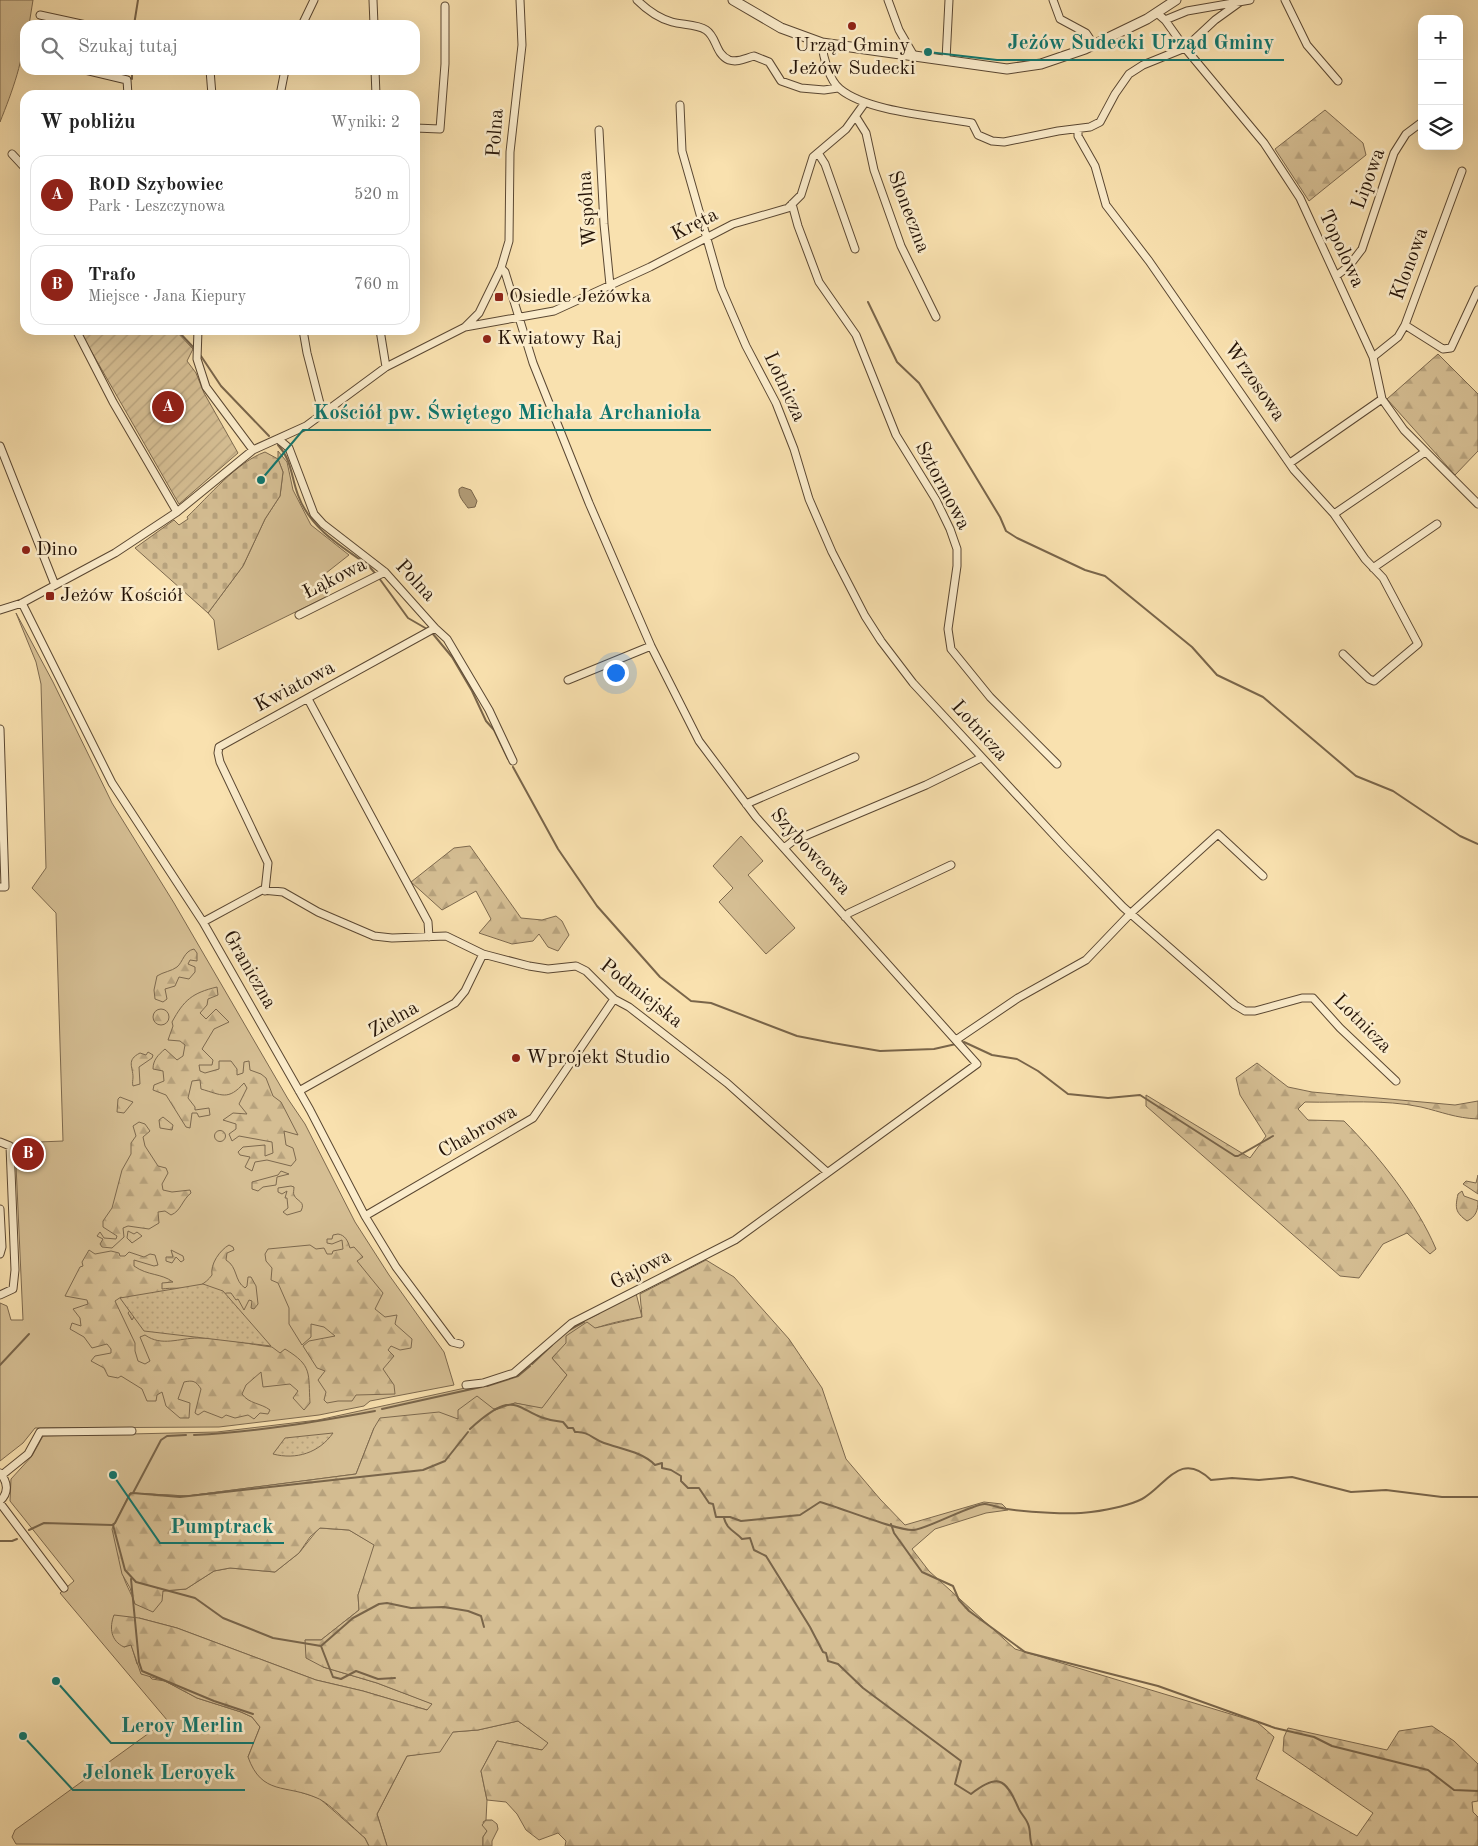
<!DOCTYPE html>
<html lang="pl">
<meta charset="utf-8">
<style>
body{margin:0;font-family:"Old Standard TT",serif;background:#f6f6f6;color:#222}
.controls{position:absolute;right:15px;top:15px;display:grid;overflow:hidden;border-radius:10px;box-shadow:0 5px 20px #0002}
.controls button{width:45px;height:45px;display:grid;place-items:center;padding:0;border:0;border-bottom:1px solid #e0e0e0;background:#fff;color:#222;font:25px sans-serif}
.you{position:absolute;left:615px;top:672px;width:18px;height:18px;margin:-12px;border:4px solid #fff;border-radius:50%;background:#1a73e8;box-shadow:0 0 0 8px #1a73e833}
.badge{display:grid;place-items:center;width:32px;height:32px;border-radius:50%;background:#8f2418;color:#fff;font-size:16px;font-weight:700}
.pin{position:absolute;translate:-50% -50%;border:2px solid #fff;box-shadow:0 1px 5px #0006}
.list{margin:0;padding:0;list-style:none}
h2{display:flex;justify-content:space-between;align-items:center;height:65px;margin:0;padding:0 20px;font-size:21px}
h2 small{font-size:16px;font-weight:400;color:#767676}
.list li{display:grid;grid-template-columns:32px 1fr auto;gap:15px;align-items:center;box-sizing:border-box;height:80px;margin:0 10px 10px;padding:0 10px;border:1px solid #e0e0e0;border-radius:15px}
.list b{display:block;font-size:19px;white-space:nowrap}
.list p{margin:0;font-size:16px;white-space:nowrap;color:#767676}
.list em{font-size:16px;font-style:normal;color:#767676}
.icon{flex:none;width:28px;height:28px;fill:none;stroke:currentColor;stroke-width:2;stroke-linecap:round;stroke-linejoin:round}
.map{position:relative;flex:none;width:1478px;height:1846px;overflow:hidden}
.search{position:absolute;background:#fff;box-shadow:0 5px 20px #0002;left:20px;top:20px;width:400px;height:55px;display:flex;align-items:center;gap:12px;box-sizing:border-box;padding:0 18px;border-radius:15px;color:#767676;font-size:19px}
.panel{position:absolute;background:#fff;box-shadow:0 5px 20px #0002;left:20px;top:90px;width:400px;height:245px;border-radius:15px}
.map>svg:first-child{display:block}
</style>
<div class="map">
<svg width="1478" height="1846" viewBox="0 0 1478 1846">
<defs>
<pattern id="forest-firs" width="22" height="20" patternUnits="userSpaceOnUse" patternTransform="scale(1.25)"><rect width="22" height="20" fill="#d5be93"/><path d="M5 1l3.5 6h-7zM16 11l3.5 6h-7z" fill="#b7a27d"/></pattern>
<pattern id="cemetery-stones" width="16" height="16" patternUnits="userSpaceOnUse" patternTransform="scale(1.25)"><rect width="16" height="16" fill="#d5be93"/><path d="M2 7V4a2 2 0 0 1 4 0v3zM10 15v-3a2 2 0 0 1 4 0v3z" fill="#b7a27d"/></pattern>
<pattern id="park-dots" width="8" height="8" patternUnits="userSpaceOnUse" patternTransform="scale(1.25)"><rect width="8" height="8" fill="#d5be93"/><path d="M2 2h.1M6 6h.1" fill="none" stroke="#b7a27d" stroke-width="1.8" stroke-linecap="round"/></pattern>
<pattern id="garden-furrows" width="10" height="10" patternUnits="userSpaceOnUse" patternTransform="scale(1.25)"><rect width="10" height="10" fill="#d5be93"/><path d="M-1 1l2-2M0 10L10 0M9 11l2-2" fill="none" stroke="#b7a27d"/></pattern>
</defs>
<rect width="100%" height="100%" fill="#f9e1af"/>
<filter id="stains"><feTurbulence type="fractalNoise" baseFrequency=".004" numOctaves="4"/><feColorMatrix values="0 0 0 0 .2 0 0 0 0 .09 0 0 0 0 .02 0 0 0 .5 -.17"/></filter>
<radialGradient id="worn" r=".72"><stop offset=".6" stop-color="#630" stop-opacity="0"/><stop offset="1" stop-color="#630" stop-opacity=".3"/></radialGradient>
<path fill="#d5be93" stroke="#7d694e" d="M0 0H33L29 25H25C25 58 12 92 0 122Z
M278 451 287 462 293 490 311 525 349 555 321 577 330 595 218 650 214 620 208 613 243 566 265 519 280 496 283 472 278 459Z
M16 613 53 682 112 803 174 903 288 1099 305 1124 355 1222 389 1275 444 1352 454 1385 370 1401 364 1406 319 1415 219 1427 35 1428 23 1443 0 1461V1303L7 1306 11 1320H23L15 1143 63 1141 56 913 32 888 46 868 41 684 36 662Z
M741 836 763 861 748 875 795 928 766 954 719 902 733 888 713 866Z
M636 1293 642 1317C607 1323 577 1330 552 1358L567 1375 542 1409 515 1403 458 1419 374 1428 356 1474 187 1496 130 1493C125 1518 115 1545 122 1571 124 1582 131 1592 135 1604L163 1591 186 1589 214 1571 230 1568 275 1572 299 1553 319 1528 349 1530 375 1545 358 1595 359 1610 321 1640H305L323 1667 377 1683 433 1704 427 1710 363 1691 316 1680 177 1628 139 1618 124 1647 131 1644 137 1664 152 1679 165 1681 197 1698 241 1712 252 1717 260 1727 248 1757 300 1792 319 1798 365 1838 369 1846 16 1844 12 1837 15 1830 167 1720 60 1593 74 1581 10 1501 11 1479 32 1456 43 1436 217 1432 318 1420 502 1380 583 1320Z
M518 1721 549 1743 542 1750 497 1741 481 1771 487 1800 486 1820 483 1822 487 1831 483 1837V1846H387L377 1814 407 1756 440 1751 452 1732 478 1730Z"/>
<path fill="url(#forest-firs)" stroke="#7d694e" d="M1325 110 1363 143 1366 155 1309 201 1275 149Z
M1438 354 1478 394V451L1455 475 1387 399Z
M470 846 521 918 542 920 556 916 562 921 569 935 558 951 548 947 539 934 533 941 512 944 479 933 491 919 476 891 442 910 411 882 454 848Z
M194 949 197 953V961L190 960 188 964 195 967V972L189 979 179 977 175 986 165 989 167 999 163 1002 155 999 154 990 157 976C163 972 172 971 177 967 183 962 184 951 194 949Z
M217 987 218 995 208 999 207 1005 200 1013 206 1019 216 1009 229 1022 214 1029 202 1049 213 1060 212 1065H199L200 1071 205 1073 219 1069V1061H231L237 1069V1075L243 1073 244 1062 249 1061 250 1070 261 1074 266 1078 273 1096 281 1102 298 1135 284 1131 286 1145 293 1148 296 1160 291 1166 267 1160 255 1162 252 1171 245 1167 250 1157 240 1155 238 1152 243 1147 265 1145V1156L273 1153 272 1142 239 1136 232 1141 229 1134 236 1129V1124L223 1120 233 1113 247 1114 239 1104 247 1088 244 1083C228 1101 222 1095 201 1089L200 1080 192 1081 188 1098 195 1107V1110L209 1108 210 1115 199 1117 197 1113H192L190 1128 186 1127 166 1095 153 1090 154 1085 164 1081 163 1071 153 1069C153 1060 158 1055 165 1049L177 1060 183 1056 185 1045 180 1041 168 1040 173 1026 172 1022C184 1000 192 993 217 987Z
M153 1017a8 8 0 1 1 16 0a8 8 0 1 1-16 0Z
M148 1052 153 1055 152 1058 139 1067 140 1084 133 1086C132 1083 133 1080 133 1077 133 1067 126 1060 140 1053L146 1055Z
M1257 1063 1288 1087 1312 1092 1455 1105 1478 1101V1119C1455 1118 1442 1112 1421 1107 1384 1099 1343 1103 1305 1102L1298 1109 1308 1120 1344 1121C1379 1156 1417 1204 1436 1249L1430 1254 1407 1233 1383 1244 1359 1278 1340 1276 1146 1106V1095L1250 1158 1266 1136 1240 1095 1236 1078Z
M120 1097 133 1102 124 1113 117 1112 118 1099Z
M163 1117 173 1125 172 1130 160 1128 159 1120Z
M139 1122 145 1124 150 1131 143 1137 145 1146 158 1166 166 1168 168 1173 162 1184 163 1190 172 1192 190 1190 191 1193C182 1200 181 1211 171 1215L165 1211 158 1212 159 1223 149 1229 128 1226 123 1228 124 1237 112 1248 102 1247 100 1244 103 1239 97 1236 100 1232 104 1238 116 1239 117 1236 103 1227V1221L112 1208 122 1170 131 1154V1143L136 1136 133 1126Z
M214.5 1136a5.5 5.5 0 1 1 11 0a5.5 5.5 0 1 1-11 0Z
M281 1171 289 1174 277 1177 276 1185 263 1187 258 1191 252 1189V1182L278 1175Z
M1478 1175V1194L1463 1184 1466 1181 1476 1183Z
M291 1186 294 1187C294 1190 293 1193 294 1195 297 1202 306 1201 301 1211L287 1215 283 1212 288 1208 287 1198H285L287 1191 282 1194 278 1192V1188Z
M1462 1191 1464 1196 1478 1201C1478 1210 1476 1217 1467 1221 1455 1212 1455 1208 1458 1194Z
M128 1231 134 1234 137 1232 142 1236 132 1243 127 1238Z
M338 1234C345 1235 348 1241 350 1248L354 1247 363 1257 357 1261 383 1293 375 1309 385 1317 397 1315 395 1324 412 1339 411 1348 400 1350 391 1346 388 1350 394 1356 383 1369 394 1385 395 1394 356 1395 352 1401H338L327 1403 324 1400 326 1392 318 1380 325 1371 317 1368 303 1346 309 1341 335 1336 324 1327 311 1324V1337L302 1345 289 1324V1308L278 1283 271 1280 272 1268 266 1261 265 1254 268 1249 310 1245 316 1249 324 1248 327 1254H332L333 1251 343 1249 342 1240 332 1244 327 1243V1239H332L333 1235Z
M229 1245 233 1247 234 1250 227 1253 226 1260C238 1267 234 1281 245 1288L247 1286 248 1277H251L256 1286 258 1304 254 1309 251 1308 252 1301 249 1300 244 1310 238 1299 236 1300 231 1293H227L137 1312 132 1320 128 1313 134 1306 121 1297 115 1301 135 1343V1351L138 1361 145 1364 150 1361 140 1337 145 1335C162 1347 179 1338 198 1338 222 1338 248 1344 272 1347L280 1353 285 1349C313 1366 308 1373 310 1403L304 1410 293 1398 298 1391 290 1384 263 1387 261 1372 246 1385 242 1394C249 1404 261 1403 270 1410L268 1414 260 1413 254 1419 248 1415 235 1418 226 1415 222 1418 204 1411 198 1415 195 1413 201 1389C196 1381 193 1380 184 1382L178 1399 190 1403 189 1418H180L166 1406 162 1392 157 1395 156 1401H147L142 1389 121 1376 118 1378 108 1376 104 1368 91 1361 95 1356 111 1353V1349L107 1344 92 1348 84 1337 70 1329 72 1323 81 1326 80 1318 73 1309 88 1304 87 1300 65 1296 80 1267 83 1266 82 1262 89 1250 95 1254 111 1251 119 1253 120 1256H125L129 1252 144 1257 150 1254 155 1255 158 1265 154 1266 134 1260V1266C148 1276 161 1273 173 1282L162 1283V1289C182 1286 198 1294 212 1275 210 1264 220 1250 229 1245Z
M171 1250 183 1256 184 1260 181 1262 176 1257 172 1263 166 1261V1257H173Z
M706 1260 734 1277 789 1339 822 1388 846 1459 880 1499 905 1525 984 1502 1002 1504 1008 1510 986 1513 935 1529 912 1549 929 1571 1015 1649 1257 1722 1274 1737 1256 1779 1357 1836 1373 1813 1283 1751 1284 1737 1288 1728 1387 1750 1399 1731 1432 1726 1454 1741 1478 1764V1801L1472 1802 1473 1812 1478 1817V1846H565L566 1841 558 1833 539 1840 526 1830 517 1814 506 1802 487 1800 481 1771 497 1741 542 1750 548 1743 518 1721 478 1730 453 1732 440 1752 407 1756 377 1814 387 1846H369L365 1838C353 1828 330 1803 317 1798 286 1784 262 1796 248 1757L260 1727 252 1717 241 1712 197 1698 165 1681 141 1674 131 1645 124 1647C111 1641 109 1628 114 1615L139 1618 177 1628 316 1680 363 1691 427 1710 432 1704 377 1683 323 1667 306 1658 305 1640H321L359 1610 358 1595 374 1545 349 1530 320 1528 310 1537 299 1553 275 1572 230 1568 214 1571 186 1589 163 1591 162 1601 153 1612 135 1604 130 1588 122 1574 112 1529 130 1493 187 1496 356 1474 374 1428 380 1418 439 1412 458 1419V1410L477 1396 495 1410 515 1403 542 1408 567 1375 552 1358 566 1343V1336L587 1322 595 1328 642 1317 640 1294Z
M486 1820H492L497 1824 498 1829 492 1841V1846H483V1837L487 1831 482 1825Z"/>
<path fill="url(#cemetery-stones)" stroke="#7d694e" d="M265 452 278 459 283 472 280 496 265 519 243 566 208 613 135 548 174 520 179 525 188 519 187 517C209 496 237 462 265 452Z"/>
<path fill="url(#park-dots)" stroke="#7d694e" d="M203 1284 223 1291 271 1346 144 1331 120 1298Z
M333 1433C319 1453 296 1460 273 1454L285 1438Z"/>
<path fill="url(#garden-furrows)" stroke="#7d694e" d="M79 330H175L193 349 187 361 196 373 204 393 238 453 179 504Z"/>
<path fill="#b19b76" stroke="#79654a" d="M462 487 471 490 477 501 475 507 468 508C464 502 458 497 459 489Z"/>
<g fill="none" stroke-linecap="round" stroke-linejoin="round">
<path stroke="#79654a" stroke-width="2" d="M134 25 138 0
M132 70V79
M868 302 897 362 919 383 1000 517 1006 531 1017 538 1085 570 1105 576 1192 647 1217 675 1263 697 1356 776 1393 791 1460 836 1478 844
M177 330 194 348
M201 356 221 386 269 436
M278 445C292 460 291 477 298 495 310 528 340 546 368 565L374 572
M379 578 408 618 427 629
M433 634 452 657 472 691 486 721 494 730 508 759
M513 767 558 849 597 906 660 977 691 1001 711 1003 797 1036 833 1043 880 1051 934 1049 956 1044
M964 1042 992 1055 1017 1059 1038 1071 1068 1094 1108 1098 1140 1095 1235 1156H1238L1273 1136
M589 1318 599 1313
M566 1332 584 1322
M532 1364 552 1345
M0 1365 29 1334
M487 1386 518 1376 530 1366
M382 1409 481 1387
M470 1429C523 1381 514 1418 563 1422L568 1428H573L575 1432C588 1431 593 1439 604 1443 621 1449 643 1452 655 1465L662 1463V1468L671 1470 681 1476V1481L688 1488H699L709 1503 713 1504 716 1517H730L741 1521 800 1515 820 1502C839 1507 900 1532 914 1530 929 1528 975 1503 985 1504 992 1505 1000 1508 1007 1509 1028 1512 1070 1515 1091 1512 1106 1510 1128 1506 1142 1499 1165 1487 1180 1449 1211 1480L1232 1478 1259 1480 1292 1477 1351 1492 1386 1490 1442 1497H1478
M194 1435C255 1432 315 1422 375 1411
M133 1493 161 1440 167 1436 186 1435
M724 1518C727 1530 735 1531 742 1539L750 1538 754 1550 766 1556 810 1627 823 1652 826 1653 828 1661 838 1664 863 1688 961 1761 955 1784 971 1794C997 1774 1005 1777 1018 1807 1020 1813 1026 1818 1028 1824 1031 1830 1029 1838 1032 1846
M891 1524 894 1533 922 1572 953 1586 959 1600 969 1611 1025 1652 1158 1686 1275 1728 1314 1737 1332 1746 1428 1770 1454 1790 1478 1791
M113 1525 125 1570 136 1582 195 1598 223 1618 273 1638 321 1646 353 1618 379 1604 387 1603 411 1608 444 1607 468 1611 481 1616 484 1627
M29 1530 44 1523 112 1525 115 1523 130 1494 133 1493 180 1497 423 1470 445 1461 468 1432
M0 1541H12L17 1539
M131 1579 139 1662 142 1671 214 1701 253 1714
M321 1646 333 1677 341 1679 356 1671 378 1679 395 1678"/>
<defs>
<path id="minor" d="M373 0 374 25
M637 0C647 10 658 18 672 22 682 25 697 24 706 30 717 37 715 54 729 60 738 63 746 58 754 56L769 62 781 81 801 88 824 90 838 88
M888 0 899 30 914 56
M1053 0 1060 19 1086 33 1094 45
M1285 0 1307 45 1338 81
M1157 13 1165 20 1185 48 1264 143 1300 198 1373 357 1382 399 1404 430 1478 504
M40 15 86 25
M1165 20 1187 11 1250 0
M302 25 314 0
M822 43C823 57 829 80 840 89 868 112 935 116 972 123L978 135 992 141 1004 142 1058 131 1090 127 1100 122 1115 94 1129 74 1143 65 1185 48 1215 20 1240 2
M946 60 949 0
M85 70 127 80 128 95
M210 70 212 95
M375 70 376 95
M280 95 285 70
M680 105 682 151 721 288 746 346 776 403 794 449 809 499 832 552 865 616 881 641 913 683 1065 847 1123 907 1235 1005 1245 1011H1255L1302 998H1313L1340 1028 1396 1081
M856 117 866 133 874 170 901 246 936 317
M415 128 440 129 445 64V6
M599 130 604 224 610 285
M1078 130V136L1095 166 1106 205 1149 261 1294 470 1334 514 1365 559 1383 578 1418 644 1374 681 1369 679 1343 654
M818 153 825 164 855 249
M12 154 25 168
M792 204 798 226 819 282 856 335 896 435 936 500 950 529 957 549V566L948 629 951 649 990 697 1057 764
M1336 276 1349 266 1362 249 1394 153 1406 134 1422 122
M1405 325 1443 349 1451 348 1478 290
M465 327 554 311 650 267 733 224 788 208 801 195 813 157 846 129 864 104
M76 330 113 402 177 512
M198 330 197 359 206 387 253 450
M303 330 307 353 323 415
M380 330 386 367
M1373 357 1398 337 1405 325 1462 171
M278 439 289 448 314 514 323 524 385 572 435 628 447 639 489 710 513 761
M0 446 55 585
M1290 463 1382 399
M1334 514 1425 452
M1373 568 1437 524
M22 603 112 783 203 922 310 1110 365 1216 396 1267 452 1342 460 1344
M0 610 22 603 115 553 177 512 253 450 306 426 386 367 465 327 479 313 501 268 509 241 510 152 522 45 520 0
M299 615 385 572
M568 680 651 646
M308 699 428 922 429 937
M0 729 5 887H0
M746 804 855 757
M784 848 793 841 926 785 981 758
M265 891 268 863 220 762 218 753 219 747 435 628
M845 917 849 913 951 865
M203 922 262 890 283 892 318 912 374 936 392 938 446 936 483 954 529 966 548 969 576 966 586 971 614 999 629 1007 727 1083 827 1172
M956 1040 1018 998 1086 960 1131 913 1218 834 1263 876
M299 1091 455 1003 465 991 483 954
M0 1142 10 1146 15 1270 13 1289 0 1295
M0 1209 2 1247 0 1254
M365 1216 533 1118 614 999
M466 1385 483 1383 514 1373 572 1323 735 1240 977 1064 756 817 699 741 651 646 589 503 533 363 505 272 501 268
M0 1473C8 1482 9 1493 0 1501
M2 1475 28 1454 40 1432 132 1431
M0 1503 64 1588"/>
<path id="tertiary" d="M733 0 781 28 822 43 1007 69 1041 64 1085 49 1147 19 1176 0"/>
</defs>
<use href="#minor" stroke="#5a4732" stroke-width="9"/>
<use href="#tertiary" stroke="#5a4732" stroke-width="11"/>
<use href="#minor" stroke="#fbeccb" stroke-width="7"/>
<use href="#tertiary" stroke="#fbeccb" stroke-width="9"/>
</g>
<g fill="#8f2418" stroke="#fbeccb" stroke-width="2">
<circle cx="852" cy="26" r="5"/>
<rect x="494" y="292" width="10" height="10" rx="2.5"/>
<circle cx="487" cy="339" r="5"/>
<circle cx="26" cy="550" r="5"/>
<rect x="45" y="591" width="10" height="10" rx="2.5"/>
<circle cx="516" cy="1058" r="5"/>
</g>
<g text-anchor="middle" dominant-baseline="central" stroke-width="5" stroke-linejoin="round" paint-order="stroke">
<g font-size="20" fill="#251408" stroke="#fbeccb" text-anchor="start">
<text x="852" y="46" text-anchor="middle">Urząd Gminy<tspan x="852" dy="23">Jeżów Sudecki</tspan></text>
<text x="509" y="297">Osiedle Jeżówka</text>
<text x="497" y="339">Kwiatowy Raj</text>
<text x="36" y="550">Dino</text>
<text x="60" y="596">Jeżów Kościół</text>
<text x="526" y="1058">Wprojekt Studio</text>
</g>
<g font-size="20" fill="#251408" stroke="#fbeccb">
<text transform="translate(496 133) rotate(-86)">Polna</text>
<text transform="translate(1369 179) rotate(-70)">Lipowa</text>
<text transform="translate(588 209) rotate(-94)">Wspólna</text>
<text transform="translate(908 212) rotate(69)">Słoneczna</text>
<text transform="translate(695 225) rotate(-27)">Kręta</text>
<text transform="translate(1341 249) rotate(65)">Topolowa</text>
<text transform="translate(1410 264) rotate(-70)">Klonowa</text>
<text transform="translate(1254 382) rotate(55)">Wrzosowa</text>
<text transform="translate(784 387) rotate(65)">Lotnicza</text>
<text transform="translate(942 486) rotate(62)">Sztormowa</text>
<text transform="translate(335 579) rotate(-27)">Łąkowa</text>
<text transform="translate(415 581) rotate(47)">Polna</text>
<text transform="translate(295 687) rotate(-28)">Kwiatowa</text>
<text transform="translate(979 731) rotate(48)">Lotnicza</text>
<text transform="translate(810 852) rotate(48)">Szybowcowa</text>
<text transform="translate(249 970) rotate(60)">Graniczna</text>
<text transform="translate(641 994) rotate(38)">Podmiejska</text>
<text transform="translate(394 1020) rotate(-30)">Zielna</text>
<text transform="translate(1362 1024) rotate(45)">Lotnicza</text>
<text transform="translate(478 1132) rotate(-30)">Chabrowa</text>
<text transform="translate(641 1270) rotate(-27)">Gajowa</text>
</g>
</g>
<path fill="none" stroke="#0f766e" stroke-width="2" d="M928 52L997 60H1284M261 480L303 430H711M113 1475L160 1543H284M56 1681L111 1743H254M23 1736L73 1790H245"/>
<g fill="#0f766e" stroke="#fbeccb" stroke-width="2">
<circle cx="928" cy="52" r="5"/>
<circle cx="261" cy="480" r="5"/>
<circle cx="113" cy="1475" r="5"/>
<circle cx="56" cy="1681" r="5"/>
<circle cx="23" cy="1736" r="5"/>
</g>
<g font-size="21" text-anchor="middle" font-weight="bold" fill="#0f766e" stroke="#fbeccb" stroke-width="5" stroke-linejoin="round" paint-order="stroke">
<text x="1141" y="49">Jeżów Sudecki Urząd Gminy</text>
<text x="507" y="419">Kościół pw. Świętego Michała Archanioła</text>
<text x="222" y="1533">Pumptrack</text>
<text x="182" y="1732">Leroy Merlin</text>
<text x="159" y="1779">Jelonek Leroyek</text>
</g>
<rect width="100%" height="100%" filter="url(#stains)"/>
<rect width="100%" height="100%" fill="url(#worn)"/>
</svg>
<div class="controls">
<button>+</button>
<button>−</button>
<button><svg class="icon" aria-label="layers" viewBox="0 0 24 24"><path d="M12 4l9 5-9 5-9-5zM3 14l9 5 9-5"/></svg></button>
</div>
<div class="you"></div>
<div class="pin badge" style="left:168px;top:407px">A</div>
<div class="pin badge" style="left:28px;top:1154px">B</div>
<div class="search"><svg class="icon" aria-label="search" viewBox="0 0 24 24"><circle cx="10" cy="10" r="6"/><path d="M15 15l6 6"/></svg>Szukaj tutaj</div>
<section class="panel">
<h2>W pobliżu<small>Wyniki: 2</small></h2>
<ul class="list">
<li><span class="badge">A</span><div><b>ROD Szybowiec</b><p>Park · Leszczynowa</p></div><em>520 m</em></li>
<li><span class="badge">B</span><div><b>Trafo</b><p>Miejsce · Jana Kiepury</p></div><em>760 m</em></li>
</ul>
</section>
</div>
